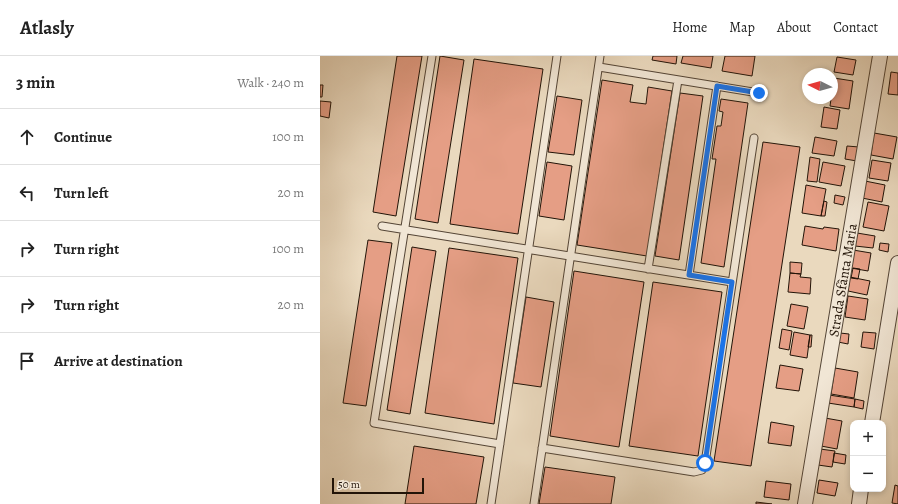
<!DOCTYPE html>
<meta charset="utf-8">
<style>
body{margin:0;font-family:Alegreya,serif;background:#f2f2f2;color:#222}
.controls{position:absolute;right:12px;bottom:12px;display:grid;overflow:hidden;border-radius:8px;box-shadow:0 2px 6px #0003}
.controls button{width:36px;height:36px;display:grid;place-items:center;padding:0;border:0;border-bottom:1px solid #e0e0e0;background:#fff;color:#222;font:20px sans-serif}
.compass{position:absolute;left:482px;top:12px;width:36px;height:36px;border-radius:50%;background:#fff;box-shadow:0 2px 6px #0003;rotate:275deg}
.scale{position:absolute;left:12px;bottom:10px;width:92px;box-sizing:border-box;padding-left:4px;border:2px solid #221408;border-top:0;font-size:11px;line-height:14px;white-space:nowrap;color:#221408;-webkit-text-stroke:3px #f1e6d5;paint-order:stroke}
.stop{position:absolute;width:12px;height:12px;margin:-9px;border:3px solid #1a73e8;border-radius:50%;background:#fff}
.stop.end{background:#1a73e8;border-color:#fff;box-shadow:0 1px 4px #0008}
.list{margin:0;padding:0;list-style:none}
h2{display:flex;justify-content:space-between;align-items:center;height:52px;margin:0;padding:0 16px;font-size:17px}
h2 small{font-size:13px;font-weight:400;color:#767676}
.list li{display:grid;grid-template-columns:26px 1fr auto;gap:12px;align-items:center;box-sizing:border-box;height:56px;padding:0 16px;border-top:1px solid #e0e0e0}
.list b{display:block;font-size:15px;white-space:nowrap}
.list em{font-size:13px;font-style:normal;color:#767676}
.icon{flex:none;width:22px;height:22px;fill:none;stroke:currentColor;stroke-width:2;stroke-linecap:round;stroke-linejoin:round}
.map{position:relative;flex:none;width:578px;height:448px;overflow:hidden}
header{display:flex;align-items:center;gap:24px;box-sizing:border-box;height:56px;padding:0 20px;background:#fff;border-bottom:1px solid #e0e0e0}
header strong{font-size:19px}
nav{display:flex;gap:22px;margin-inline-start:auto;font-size:14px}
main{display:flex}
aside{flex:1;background:#fff}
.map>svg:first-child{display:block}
</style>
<header>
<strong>Atlasly</strong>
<nav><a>Home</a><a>Map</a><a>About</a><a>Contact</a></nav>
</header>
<main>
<aside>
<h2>3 min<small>Walk · 240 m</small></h2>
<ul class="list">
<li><svg class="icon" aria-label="ahead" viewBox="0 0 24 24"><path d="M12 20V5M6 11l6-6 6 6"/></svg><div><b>Continue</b></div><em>100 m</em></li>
<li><svg class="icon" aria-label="left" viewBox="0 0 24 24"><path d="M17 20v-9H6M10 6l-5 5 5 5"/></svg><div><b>Turn left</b></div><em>20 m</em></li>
<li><svg class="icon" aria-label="right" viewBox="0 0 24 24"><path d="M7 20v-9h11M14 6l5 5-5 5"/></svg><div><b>Turn right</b></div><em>100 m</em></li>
<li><svg class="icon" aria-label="right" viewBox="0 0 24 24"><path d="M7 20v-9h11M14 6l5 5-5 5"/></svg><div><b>Turn right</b></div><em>20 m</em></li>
<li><svg class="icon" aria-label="arrive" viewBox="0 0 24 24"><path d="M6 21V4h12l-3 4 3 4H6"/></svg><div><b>Arrive at destination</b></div></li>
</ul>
</aside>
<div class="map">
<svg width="578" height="448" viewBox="0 0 578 448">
<rect width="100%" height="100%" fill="#ead9be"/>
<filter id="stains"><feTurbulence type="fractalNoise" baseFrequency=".005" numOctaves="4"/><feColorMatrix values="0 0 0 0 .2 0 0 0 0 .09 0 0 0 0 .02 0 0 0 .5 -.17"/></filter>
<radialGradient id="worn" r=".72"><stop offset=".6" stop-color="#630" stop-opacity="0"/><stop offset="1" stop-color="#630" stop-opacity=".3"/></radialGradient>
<path fill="#e59e85" stroke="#221408" d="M77 0H102L76 160 53 156Z
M120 0 144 4 118 167 95 163Z
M333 0H357L356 8 332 4Z
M363 0H393L391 12 361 7Z
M405 0H435L432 20 402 15Z
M517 1 536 4 533 19 514 16Z
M154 3 223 13 198 178 130 168Z
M571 16 578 17V39L568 38Z
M514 22 533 25 529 53 510 50Z
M282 24 313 29 310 46 326 48 328 31 352 35 327 200 257 189Z
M0 29H3L2 41H0Z
M360 37 383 40 359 204 335 200Z
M237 40 262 44 254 99 228 96Z
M401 43 428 47 404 211 381 207 396 103H392L397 70H401L403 56 399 55Z
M0 45 11 46 9 62 0 60Z
M504 51 520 54 517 73 501 71Z
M554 77 577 81 573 103 551 99Z
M495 81 517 85 514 100 492 97Z
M443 86 480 91 431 410 394 405Z
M527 90 539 91 537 105 525 103Z
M490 101 500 103 497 126 487 125Z
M552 104 571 107 568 125 549 122Z
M227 106 252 110 244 164 219 160Z
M503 106 525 110 521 130 499 126Z
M545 125 565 129 562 146 542 142Z
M486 129 506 133 501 160 482 157Z
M515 139 525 141 523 149 514 147Z
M504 145 507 146 505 160H501Z
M548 146 569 150 564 175 543 171Z
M485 170 503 173 504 171 519 173 516 195 482 189Z
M537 177 555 180 553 192 535 190Z
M48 184 72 187 46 350 23 347Z
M560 187 569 188 568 196 559 194Z
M92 191 116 195 90 358 67 354Z
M129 192 198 202 174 368 105 357Z
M533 194 551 197 548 215 531 212Z
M470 206 482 207 481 218 470 217Z
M533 212 540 213 538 223 531 222Z
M254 215 324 226 299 391 230 380Z
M470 217 481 218 480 221 491 222 490 238 468 236Z
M530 221 550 225 547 239 528 235Z
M333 226 402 236 378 400 309 390Z
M528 240 548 243 545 264 525 261Z
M206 241 234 246 221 331 193 327Z
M471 248 488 251 484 273 467 270Z
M462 273 472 275 469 294 459 292Z
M474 276 490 279 487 302 470 299Z
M543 276 556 277 554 293 541 291Z
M520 277 529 278 528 288 518 286Z
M490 279H492L491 291H488Z
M460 309 483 313 479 335 456 332Z
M515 312 538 316 534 342 511 338Z
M509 339 535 343 534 351 508 347Z
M535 343 544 345 543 353 534 351Z
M505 362 522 365 517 393 501 390Z
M451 366 474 370 471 390 448 387Z
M94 390 164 401 156 448H85Z
M500 393 515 395 512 411 498 409Z
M514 397 526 399 525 408 513 406Z
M225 411 295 421 291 448H219Z
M499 424 518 427 515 440 497 437Z
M446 425 471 428 469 444 444 441Z
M575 429 578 430V448L572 447Z
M436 446 452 448H436Z"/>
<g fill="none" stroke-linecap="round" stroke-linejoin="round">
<defs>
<path id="lane" d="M112 0 54 367 180 388
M279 11 439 37
M62 170 412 226
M328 213 358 24
M369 219 397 30
M222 392 374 416 382 414 385 407 434 82
M171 448 237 0
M214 448 280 0"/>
<g id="street">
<path d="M552 367 578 207"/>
<path id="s1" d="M485 448 560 0"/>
<path d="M539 448 541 433"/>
</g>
</defs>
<use href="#lane" stroke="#544536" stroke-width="9"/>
<use href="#street" stroke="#544536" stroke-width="16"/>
<use href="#lane" stroke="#f1e6d5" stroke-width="7"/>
<use href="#street" stroke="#f1e6d5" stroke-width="14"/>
</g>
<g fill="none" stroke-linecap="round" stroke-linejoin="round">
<path stroke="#1a73e8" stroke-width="5" d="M385 407 412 226 369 219 397 30 439 37"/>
</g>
<g text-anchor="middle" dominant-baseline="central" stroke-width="3" stroke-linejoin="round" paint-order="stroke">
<g font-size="14" fill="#221408" stroke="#f1e6d5">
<text stroke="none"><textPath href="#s1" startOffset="227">Strada Sfânta Maria</textPath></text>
</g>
</g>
<rect width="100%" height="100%" filter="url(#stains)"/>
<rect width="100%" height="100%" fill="url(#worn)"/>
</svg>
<div class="controls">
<button>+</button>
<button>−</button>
</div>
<svg class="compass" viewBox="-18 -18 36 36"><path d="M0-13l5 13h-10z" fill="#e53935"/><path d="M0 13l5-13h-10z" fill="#767676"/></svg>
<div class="scale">50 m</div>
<div class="stop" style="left:385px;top:407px"></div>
<div class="stop end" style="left:439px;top:37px"></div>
</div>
</main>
